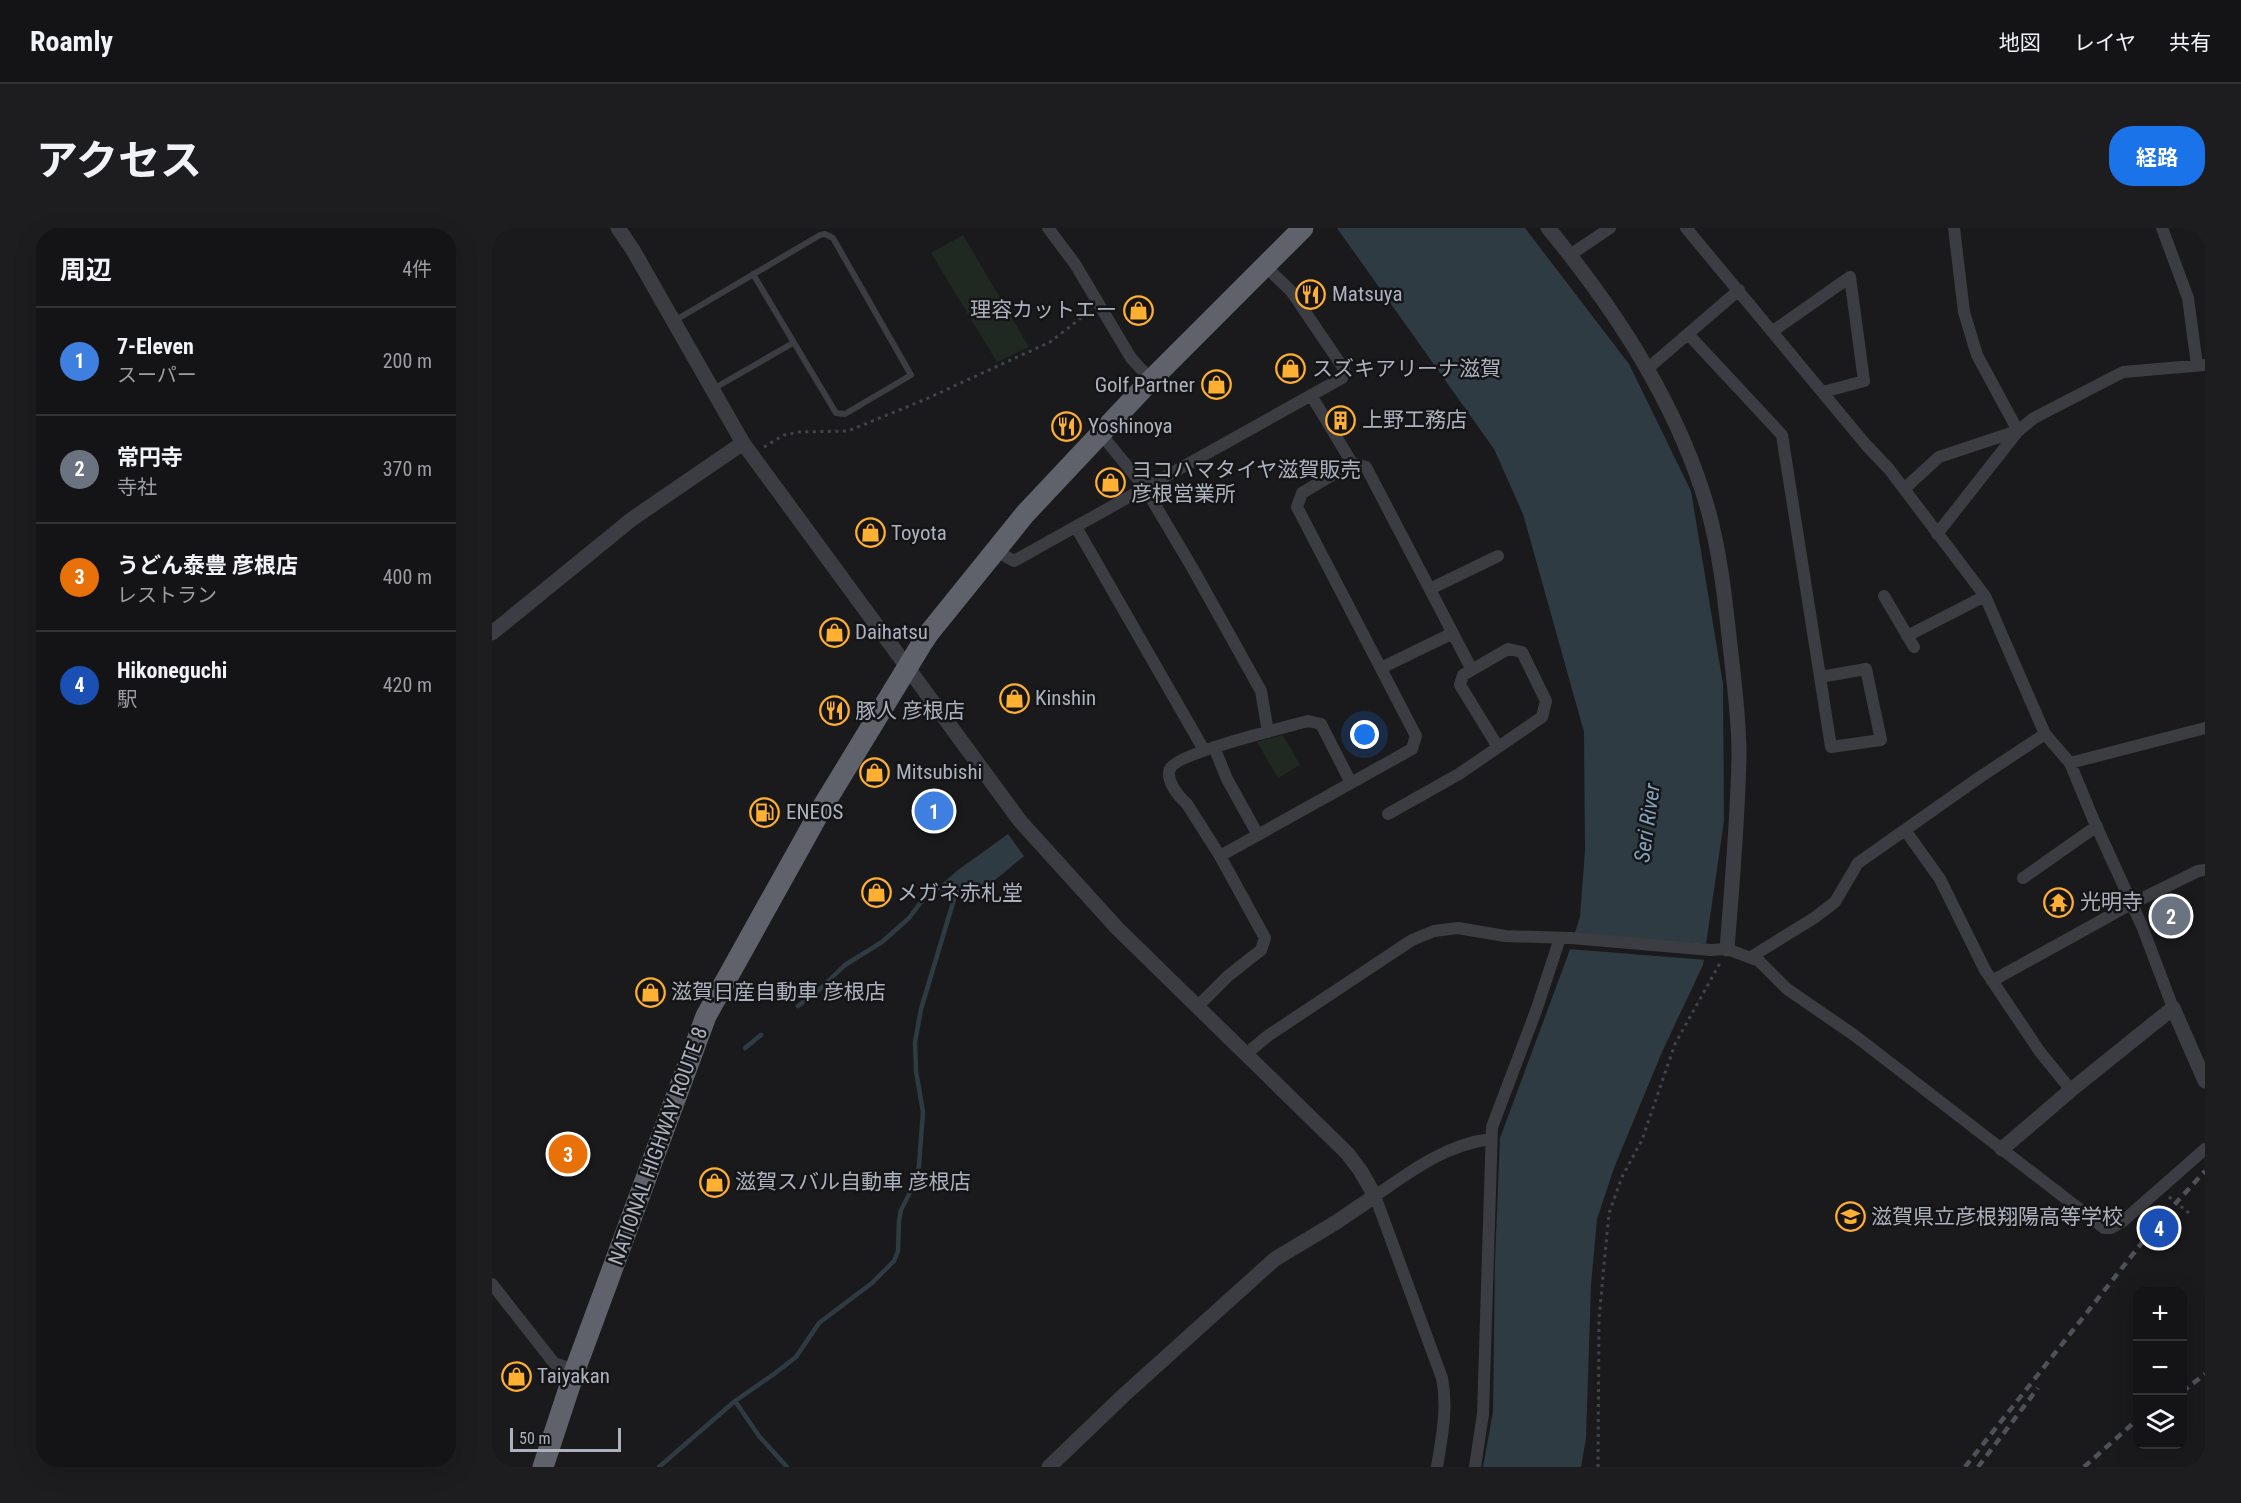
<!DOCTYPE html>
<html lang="ja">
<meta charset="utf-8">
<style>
body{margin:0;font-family:"Roboto Condensed","Noto Sans JP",sans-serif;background:#1d1d1f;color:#f1f3f6}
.controls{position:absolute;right:18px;bottom:18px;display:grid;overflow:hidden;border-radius:12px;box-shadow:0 6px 24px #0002}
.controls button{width:54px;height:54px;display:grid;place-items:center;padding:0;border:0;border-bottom:2px solid #333335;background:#141416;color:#f1f3f6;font:30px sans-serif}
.scale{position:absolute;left:18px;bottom:15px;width:111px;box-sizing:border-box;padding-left:6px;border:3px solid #acb2bd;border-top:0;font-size:16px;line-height:21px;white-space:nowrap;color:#acb2bd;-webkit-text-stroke:4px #151518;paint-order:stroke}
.you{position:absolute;left:873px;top:507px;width:21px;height:21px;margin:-15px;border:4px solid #fff;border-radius:50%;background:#1a73e8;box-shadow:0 0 0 9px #1a73e833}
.badge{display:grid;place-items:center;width:39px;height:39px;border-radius:50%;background:#1a73e8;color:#fff;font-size:20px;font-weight:700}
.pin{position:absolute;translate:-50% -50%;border:3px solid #fff;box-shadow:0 2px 6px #0006}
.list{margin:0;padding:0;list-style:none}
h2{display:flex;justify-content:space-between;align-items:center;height:78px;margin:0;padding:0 24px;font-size:26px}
h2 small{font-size:20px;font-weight:400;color:#9d9ea1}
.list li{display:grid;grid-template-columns:39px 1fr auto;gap:18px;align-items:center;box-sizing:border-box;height:108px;padding:0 24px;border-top:2px solid #333335}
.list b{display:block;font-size:22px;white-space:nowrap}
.list p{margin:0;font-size:20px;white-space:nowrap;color:#9d9ea1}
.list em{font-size:20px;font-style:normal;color:#9d9ea1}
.icon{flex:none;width:33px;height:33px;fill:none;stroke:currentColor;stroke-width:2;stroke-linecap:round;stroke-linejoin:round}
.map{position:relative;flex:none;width:1713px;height:1239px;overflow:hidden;border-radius:24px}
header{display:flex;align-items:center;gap:36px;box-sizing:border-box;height:84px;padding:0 30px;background:#141416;border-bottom:2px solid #333335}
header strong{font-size:28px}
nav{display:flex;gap:33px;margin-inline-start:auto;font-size:21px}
.intro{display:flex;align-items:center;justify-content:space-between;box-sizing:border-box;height:144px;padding:0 36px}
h1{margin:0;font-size:42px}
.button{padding:15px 27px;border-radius:24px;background:#1a73e8;color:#fff;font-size:21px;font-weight:700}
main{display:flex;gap:36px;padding:0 36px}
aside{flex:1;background:#141416;border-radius:24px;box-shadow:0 6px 24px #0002}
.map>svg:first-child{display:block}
</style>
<header>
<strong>Roamly</strong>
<nav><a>地図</a><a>レイヤ</a><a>共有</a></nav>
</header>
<div class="intro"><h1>アクセス</h1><a class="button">経路</a></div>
<main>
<aside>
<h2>周辺<small>4件</small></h2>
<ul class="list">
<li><span class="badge" style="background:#3f7fe0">1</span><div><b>7-Eleven</b><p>スーパー</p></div><em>200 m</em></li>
<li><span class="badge" style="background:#6b7280">2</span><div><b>常円寺</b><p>寺社</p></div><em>370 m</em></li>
<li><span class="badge" style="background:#e8710a">3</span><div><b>うどん泰豊 彦根店</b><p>レストラン</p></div><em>400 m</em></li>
<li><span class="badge" style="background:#1a4fb4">4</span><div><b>Hikoneguchi</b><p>駅</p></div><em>420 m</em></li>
</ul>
</aside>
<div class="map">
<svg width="1713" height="1239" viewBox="0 0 1713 1239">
<rect width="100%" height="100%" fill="#1a1a1d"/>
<path fill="#202921" d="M471 7 537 119 505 134 439 25Z
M791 507 808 537 786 550 765 514Z"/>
<path fill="#2f3b43" d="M845 0H1033L1137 136 1199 263 1231 456 1232 593 1211 737 1170 824 1122 940 1105 991 1099 1057 1094 1210 1089 1239H991L1001 1184 1003 1033 1008 910 1076 727 1088 689 1093 623 1092 504 1031 286 1002 221Z
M516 606 532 628 497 657 473 671 444 661 466 642Z"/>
<path fill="#1a1a1d" d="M1080 705 1217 716 1215 732 1076 721Z"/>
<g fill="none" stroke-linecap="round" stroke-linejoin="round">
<path stroke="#2f3b43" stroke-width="4.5" d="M306 778 328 761 353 737 390 714 417 690 433 669
M253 820 269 807
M243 1173 267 1208 295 1239
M167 1239 243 1173 282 1146 304 1129 327 1095 380 1055 402 1033 406 1023 407 993 409 982 424 953 427 937 431 884 424 843 423 814 429 781 463 668"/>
<path stroke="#414449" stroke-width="3" stroke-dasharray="3 4.5" stroke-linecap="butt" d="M272 219 292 207 307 204 356 203 434 171 558 114 598 83
M1677 969 1697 985
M1106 1239 1107 1090 1117 985 1130 949 1150 912 1183 816 1228 735"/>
<path stroke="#3b3d42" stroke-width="6" d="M182 93 328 7 333 6 341 10 419 147 353 186 344 185 261 46
M221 161 301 115"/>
<path stroke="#3b3d42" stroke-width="12" d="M556 0 583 36 639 130 659 152
M1194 0 1375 218 1397 241 1493 368 1553 506 1578 535 1602 593 1650 698 1681 780
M1462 0 1472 84 1485 127 1526 203
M1670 0 1696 70 1705 137
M1078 27 1118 0
M1281 103 1358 49 1372 153 1331 164
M1196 106 1290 207 1339 519 1389 512 1374 441 1328 449
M1154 142 1247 62
M819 167 860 235 874 239 980 442
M609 206 653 260 701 341 769 463 776 504
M1412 261 1447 229 1525 203
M584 299 712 522
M1445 306 1526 203 1542 190 1631 144 1713 137
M504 323 522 333 850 150 852 141 799 63 773 38
M938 361 1006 328
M1392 368 1422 419
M1415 408 1493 368
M889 440 961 405
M722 519 735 551 766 607
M1578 535 1713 500
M896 586 967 546 1050 489 1054 473 1030 424 1016 421 971 447 968 457 1006 519
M1413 602 1448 651 1493 742 1548 824 1579 862
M728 628 920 521 924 508 805 279 810 265 860 235
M1531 650 1605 598
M1259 729 1322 690 1343 674 1366 635 1488 549 1553 506
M1500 753 1639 676 1706 643 1713 642
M705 779 736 748 769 722 773 710 728 628 695 576C687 569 673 552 678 541 684 525 795 499 816 493L829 496 859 555
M754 826 777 807 920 712 942 703 966 700 1013 708 1079 710 1219 722 1235 721 1267 733 1295 761 1362 807 1612 1000H1619L1630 994 1713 921
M0 1056 62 1135 83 1142
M945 1239C950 1208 956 1180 950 1150L883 968C919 943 953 917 998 911
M983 1239 991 1186 1000 899 1044 783 1068 710"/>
<path stroke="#3b3d42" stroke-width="15" d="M126 0 141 22 251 215 528 593 625 700 855 925 868 942 883 968 843 995 783 1031 632 1167 557 1239
M1056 0C1124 82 1185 176 1215 278 1228 323 1233 371 1238 417 1242 453 1247 490 1247 526 1246 591 1240 656 1235 721
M0 405 140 291 251 215
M1510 921 1579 862 1681 780 1713 853"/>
<path stroke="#5f626b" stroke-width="21" d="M51 1239 83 1142 214 788 331 578 429 417 437 405 533 286 659 152 811 0"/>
<path stroke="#4e5158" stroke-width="4.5" stroke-dasharray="8 6" stroke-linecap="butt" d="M1690 1164 1713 1146
M1473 1239 1664 997 1713 943
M1486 1239 1546 1160
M1592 1239 1646 1191"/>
</g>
<defs>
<symbol id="restaurant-ring" viewBox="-11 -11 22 22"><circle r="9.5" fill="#151518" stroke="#ffaf31" stroke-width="1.5"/><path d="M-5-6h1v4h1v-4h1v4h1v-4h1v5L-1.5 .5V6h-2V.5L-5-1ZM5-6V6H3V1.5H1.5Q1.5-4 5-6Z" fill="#ffaf31"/></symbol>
<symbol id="shop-ring" viewBox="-11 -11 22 22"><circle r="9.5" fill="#151518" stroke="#ffaf31" stroke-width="1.5"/><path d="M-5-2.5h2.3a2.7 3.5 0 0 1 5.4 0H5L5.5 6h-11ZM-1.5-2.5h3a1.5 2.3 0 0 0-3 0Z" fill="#ffaf31"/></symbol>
<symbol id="building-ring" viewBox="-11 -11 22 22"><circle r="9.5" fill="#151518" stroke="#ffaf31" stroke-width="1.5"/><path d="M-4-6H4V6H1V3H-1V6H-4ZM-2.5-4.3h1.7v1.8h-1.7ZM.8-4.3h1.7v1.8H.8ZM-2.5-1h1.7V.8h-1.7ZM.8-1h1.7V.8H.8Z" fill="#ffaf31"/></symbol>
<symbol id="fuel-ring" viewBox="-11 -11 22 22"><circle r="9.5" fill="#151518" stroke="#ffaf31" stroke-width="1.5"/><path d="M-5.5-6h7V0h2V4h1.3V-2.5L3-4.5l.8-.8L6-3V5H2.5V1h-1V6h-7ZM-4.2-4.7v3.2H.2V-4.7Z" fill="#ffaf31"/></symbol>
<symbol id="temple-ring" viewBox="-11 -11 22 22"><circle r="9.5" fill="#151518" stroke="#ffaf31" stroke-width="1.5"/><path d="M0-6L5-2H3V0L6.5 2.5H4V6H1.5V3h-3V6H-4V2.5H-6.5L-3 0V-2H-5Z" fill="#ffaf31"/></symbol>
<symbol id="school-ring" viewBox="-11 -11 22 22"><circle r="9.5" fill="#151518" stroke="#ffaf31" stroke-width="1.5"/><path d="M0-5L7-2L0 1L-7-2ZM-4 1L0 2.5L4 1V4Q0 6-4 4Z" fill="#ffaf31"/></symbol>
</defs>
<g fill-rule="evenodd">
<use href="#restaurant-ring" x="802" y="50" width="33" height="33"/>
<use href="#shop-ring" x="630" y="66" width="33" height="33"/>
<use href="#shop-ring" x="782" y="124" width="33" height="33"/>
<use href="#shop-ring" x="708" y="140" width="33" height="33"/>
<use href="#building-ring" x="832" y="176" width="33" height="33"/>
<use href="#restaurant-ring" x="558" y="182" width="33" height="33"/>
<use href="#shop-ring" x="602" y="238" width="33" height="33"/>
<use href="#shop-ring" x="362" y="288" width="33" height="33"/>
<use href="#shop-ring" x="326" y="388" width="33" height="33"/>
<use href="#shop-ring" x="506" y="454" width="33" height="33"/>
<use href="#restaurant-ring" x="326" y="466" width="33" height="33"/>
<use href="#shop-ring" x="366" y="528" width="33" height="33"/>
<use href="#fuel-ring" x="256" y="568" width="33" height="33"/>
<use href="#shop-ring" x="368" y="648" width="33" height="33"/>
<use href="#temple-ring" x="1550" y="658" width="33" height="33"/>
<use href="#shop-ring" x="142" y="748" width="33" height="33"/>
<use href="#shop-ring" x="206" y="938" width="33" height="33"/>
<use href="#school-ring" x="1342" y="972" width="33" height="33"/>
<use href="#shop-ring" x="8" y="1132" width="33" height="33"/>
</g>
<g text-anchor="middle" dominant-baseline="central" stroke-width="5" stroke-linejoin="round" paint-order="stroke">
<g font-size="21" fill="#acb2bd" stroke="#151518" text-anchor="start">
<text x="840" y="66">Matsuya</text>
<text x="625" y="82" text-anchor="end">理容カットエー</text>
<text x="820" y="141">スズキアリーナ滋賀</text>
<text x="703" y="157" text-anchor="end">Golf Partner</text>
<text x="870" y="192">上野工務店</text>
<text x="596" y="198">Yoshinoya</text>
<text x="639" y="242">ヨコハマタイヤ滋賀販売<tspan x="639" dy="24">彦根営業所</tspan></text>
<text x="399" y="305">Toyota</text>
<text x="363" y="404">Daihatsu</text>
<text x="543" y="470">Kinshin</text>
<text x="363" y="483">豚人 彦根店</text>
<text x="404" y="544">Mitsubishi</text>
<text x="294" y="584">ENEOS</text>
<text x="405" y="665">メガネ赤札堂</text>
<text x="1588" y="674">光明寺</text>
<text x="179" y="764">滋賀日産自動車 彦根店</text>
<text x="243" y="954">滋賀スバル自動車 彦根店</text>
<text x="1379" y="989">滋賀県立彦根翔陽高等学校</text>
<text x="45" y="1148">Taiyakan</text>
</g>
<g font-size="21" fill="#acb2bd" stroke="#151518">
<text transform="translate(166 918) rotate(-70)">NATIONAL HIGHWAY ROUTE 8</text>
</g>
<g font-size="22" font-style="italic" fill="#82a2ba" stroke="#151518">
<text transform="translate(1155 595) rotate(-82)">Seri River</text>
</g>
</g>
</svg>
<div class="controls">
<button>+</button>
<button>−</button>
<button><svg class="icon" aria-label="layers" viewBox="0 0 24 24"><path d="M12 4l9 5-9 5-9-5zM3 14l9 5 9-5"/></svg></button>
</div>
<div class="scale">50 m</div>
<div class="you"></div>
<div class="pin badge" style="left:442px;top:583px;background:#3f7fe0">1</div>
<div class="pin badge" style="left:1679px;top:688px;background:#6b7280">2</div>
<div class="pin badge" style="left:76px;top:926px;background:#e8710a">3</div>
<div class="pin badge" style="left:1667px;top:1000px;background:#1a4fb4">4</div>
</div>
</main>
